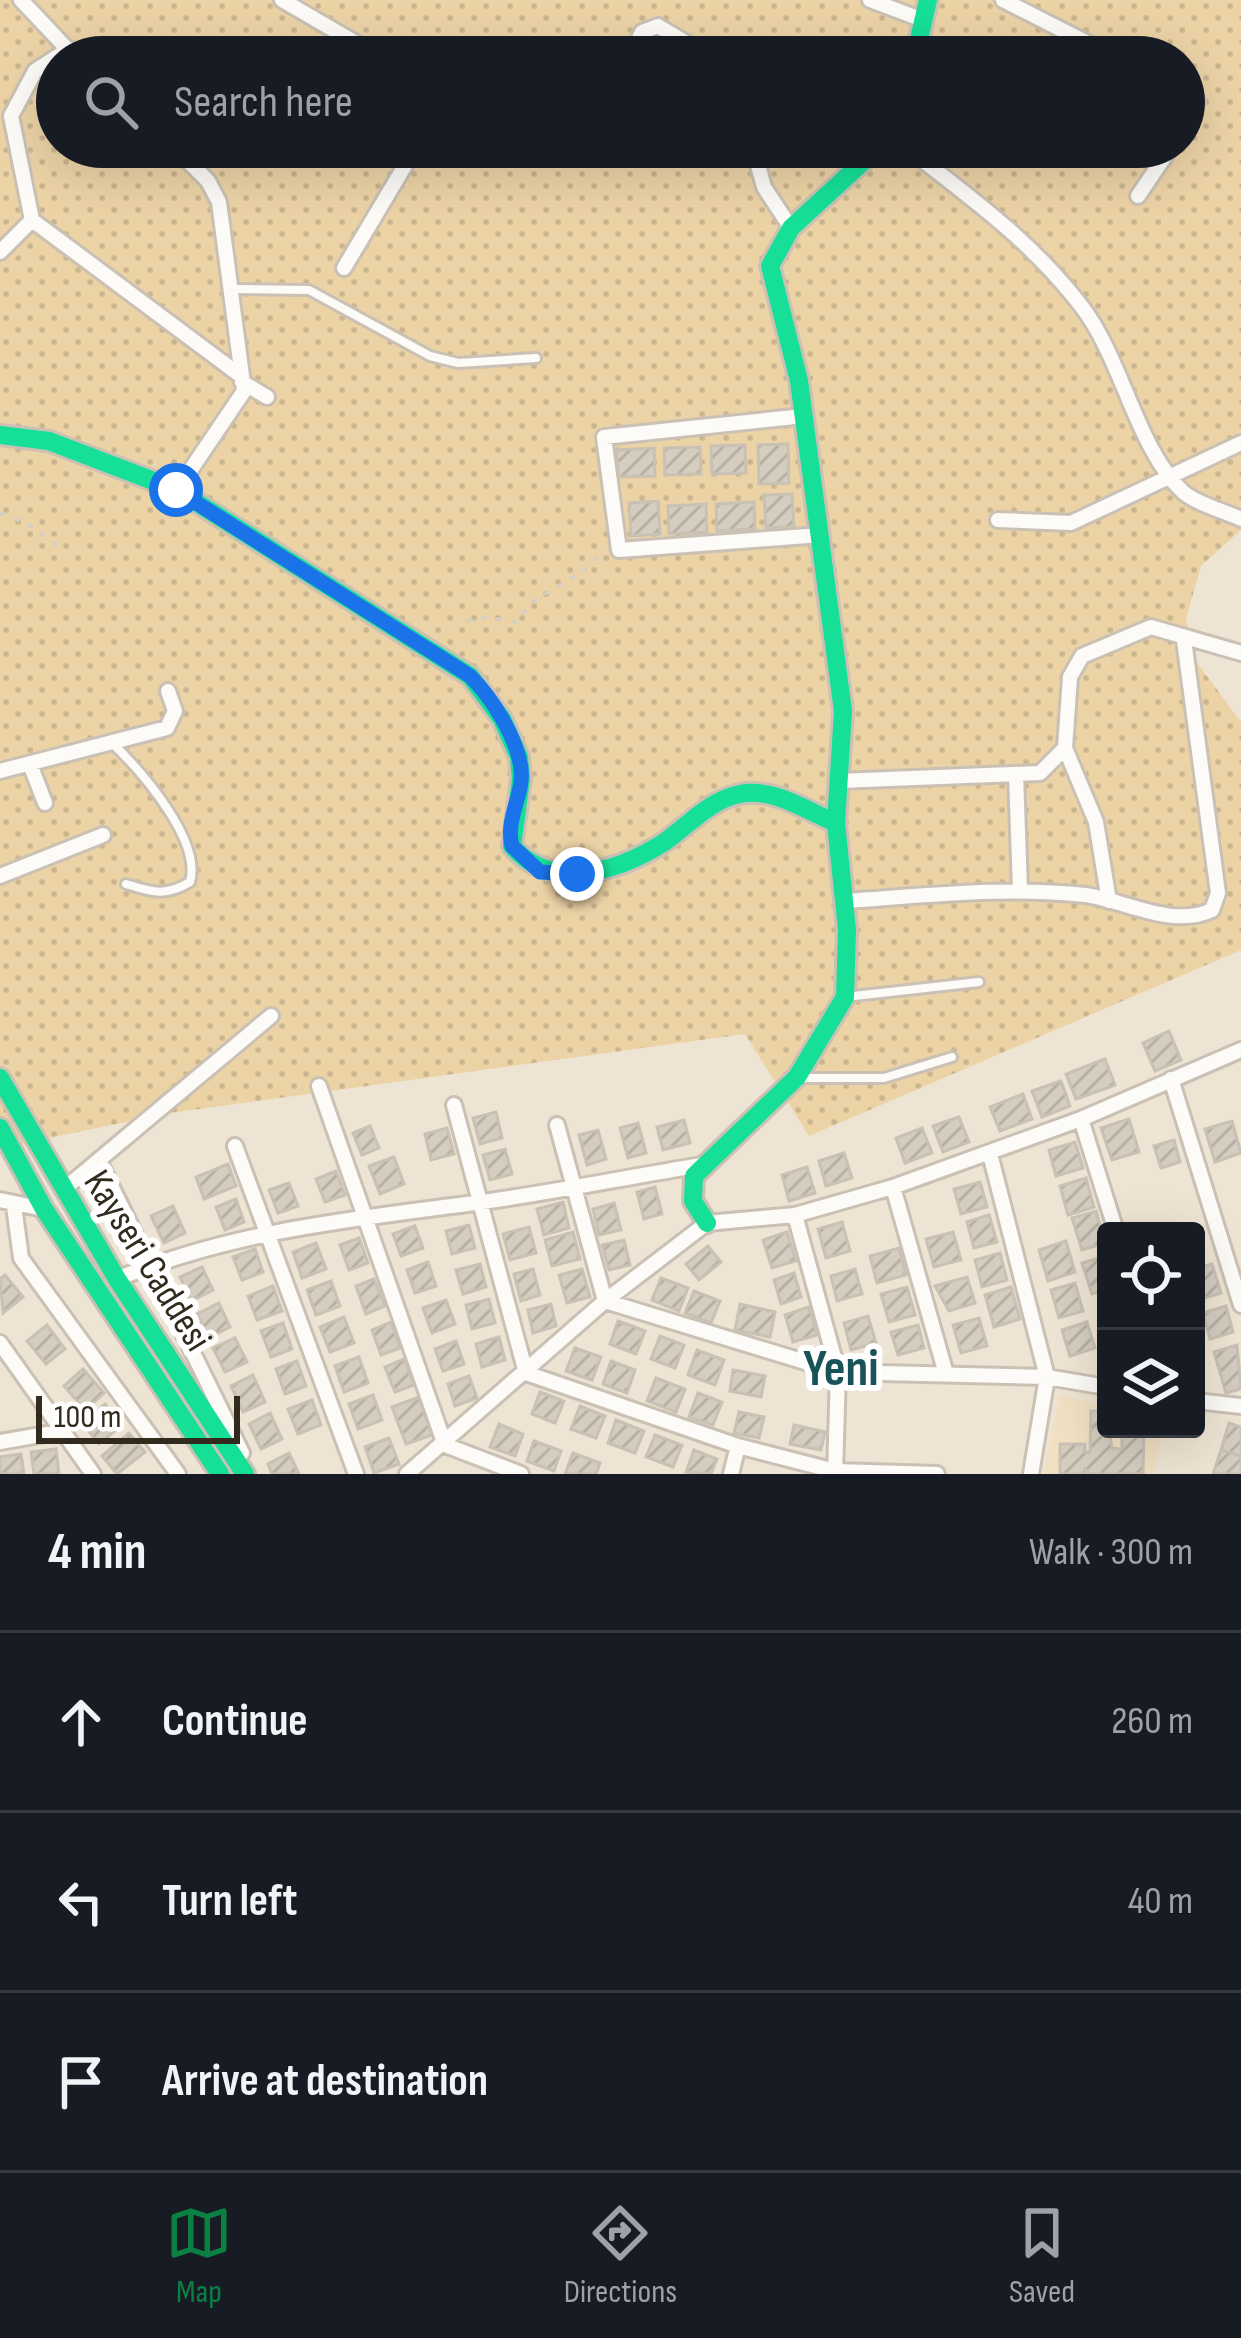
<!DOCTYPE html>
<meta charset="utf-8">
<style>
body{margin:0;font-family:"Sofia Sans Condensed",sans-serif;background:#20242c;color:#f1f3f6}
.controls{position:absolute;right:36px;bottom:36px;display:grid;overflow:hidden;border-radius:12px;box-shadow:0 12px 48px #0002}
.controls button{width:108px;height:108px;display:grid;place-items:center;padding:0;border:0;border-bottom:3px solid #363941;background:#171b24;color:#f1f3f6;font:60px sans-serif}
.scale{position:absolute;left:36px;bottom:30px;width:204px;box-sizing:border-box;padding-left:12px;border:6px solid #312a1d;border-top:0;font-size:33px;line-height:42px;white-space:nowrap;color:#312a1d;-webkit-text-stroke:9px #fff;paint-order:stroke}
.stop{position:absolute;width:36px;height:36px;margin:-27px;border:9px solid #1a73e8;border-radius:50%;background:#fff}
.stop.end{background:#1a73e8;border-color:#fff;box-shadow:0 3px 12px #0008}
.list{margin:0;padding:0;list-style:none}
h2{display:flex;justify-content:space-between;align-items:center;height:156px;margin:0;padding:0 48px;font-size:51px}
h2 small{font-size:39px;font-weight:400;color:#9ea1a6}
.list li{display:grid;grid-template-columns:78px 1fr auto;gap:36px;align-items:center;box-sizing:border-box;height:180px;padding:0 48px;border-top:3px solid #363941}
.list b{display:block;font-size:45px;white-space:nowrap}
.list em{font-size:39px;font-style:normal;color:#9ea1a6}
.icon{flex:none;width:66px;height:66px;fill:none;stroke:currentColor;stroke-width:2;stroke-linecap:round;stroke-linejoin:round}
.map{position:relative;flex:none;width:1241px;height:1474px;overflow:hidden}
.search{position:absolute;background:#171b24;box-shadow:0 12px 48px #0002;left:36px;right:36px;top:36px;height:132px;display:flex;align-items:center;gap:30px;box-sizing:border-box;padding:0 42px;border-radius:66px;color:#9ea1a6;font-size:45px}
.sheet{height:696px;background:#171b24}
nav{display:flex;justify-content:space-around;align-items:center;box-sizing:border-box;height:168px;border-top:3px solid #363941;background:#171b24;font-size:33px;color:#9ea1a6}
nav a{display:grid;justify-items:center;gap:6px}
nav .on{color:#0b8043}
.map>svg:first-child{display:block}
</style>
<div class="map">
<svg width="1241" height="1474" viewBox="0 0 1241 1474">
<defs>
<pattern id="grass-dots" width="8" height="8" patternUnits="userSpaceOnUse" patternTransform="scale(3)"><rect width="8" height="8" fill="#ecd3a6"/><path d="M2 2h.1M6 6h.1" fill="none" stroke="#cbb58e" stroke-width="1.8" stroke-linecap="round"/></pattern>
<pattern id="building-hatch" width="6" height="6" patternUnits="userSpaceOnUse" patternTransform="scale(3)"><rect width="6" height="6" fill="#d5cdbf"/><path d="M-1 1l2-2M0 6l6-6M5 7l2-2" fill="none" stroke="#b7b0a4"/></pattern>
</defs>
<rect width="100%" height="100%" fill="#eee4d3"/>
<path fill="#f1e0c2" d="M1059 1396 1106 1405V1429H1161L1154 1474H1044Z"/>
<path fill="url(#grass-dots)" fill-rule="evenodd" d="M0 0H1241V530L1201 566 1186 619 1195 660 1241 722V950L809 1136 745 1034 170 1113 0 1148ZM57 57H1184V147H57Z"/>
<path fill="url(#building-hatch)" stroke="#c9c1b4" stroke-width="3" d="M788 444 789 483 759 484 758 445Z
M745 445 746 473 712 474 711 446Z
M700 447 701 474 665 475 664 448Z
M654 448 655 476 618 477 617 450Z
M792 494 794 527 766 528 764 495Z
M658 501 660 534 631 536 629 503Z
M754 502 755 529 717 531 716 504Z
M706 504 707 532 669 534 668 506Z
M1169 1031 1181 1060 1155 1071 1143 1043Z
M1105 1059 1115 1085 1076 1099 1066 1074Z
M1061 1081 1070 1106 1042 1117 1032 1091Z
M1023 1094 1032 1119 1000 1131 990 1107Z
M496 1112 502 1138 480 1144 473 1118Z
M959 1117 969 1142 943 1152 933 1126Z
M1129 1119 1139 1152 1112 1160 1101 1128Z
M684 1120 690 1143 663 1150 657 1127Z
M1232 1121 1241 1153 1215 1162 1205 1129Z
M638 1123 646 1153 628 1158 620 1128Z
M370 1126 379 1148 362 1155 353 1133Z
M447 1128 454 1154 431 1160 425 1134Z
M922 1128 932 1153 905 1163 896 1138Z
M598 1130 606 1159 587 1165 579 1135Z
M1174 1140 1180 1162 1161 1168 1154 1146Z
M1075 1142 1083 1168 1056 1176 1049 1150Z
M505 1149 512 1174 490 1180 483 1155Z
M844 1153 852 1178 826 1186 819 1161Z
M394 1157 404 1184 380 1194 369 1166Z
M228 1164 236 1186 204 1199 196 1177Z
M807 1167 815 1193 789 1201 782 1175Z
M336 1171 345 1195 325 1202 316 1179Z
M1086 1178 1094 1207 1068 1215 1060 1186Z
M980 1182 987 1207 961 1214 954 1189Z
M289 1183 298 1206 278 1213 269 1190Z
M655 1187 662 1214 644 1219 637 1192Z
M236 1199 244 1222 225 1230 216 1207Z
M563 1202 569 1228 544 1235 537 1209Z
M614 1203 621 1230 599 1235 593 1209Z
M173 1206 185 1233 164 1243 151 1216Z
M1096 1211 1105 1243 1082 1250 1072 1218Z
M989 1215 997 1242 974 1248 967 1222Z
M842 1222 850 1251 826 1258 818 1229Z
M469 1225 475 1248 452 1254 446 1231Z
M415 1226 423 1248 401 1256 393 1234Z
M529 1227 536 1253 510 1260 503 1234Z
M573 1232 580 1259 552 1266 545 1240Z
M787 1232 796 1261 772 1268 763 1240Z
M953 1232 961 1260 934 1267 926 1239Z
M359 1238 368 1263 349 1270 340 1245Z
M624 1240 630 1265 609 1270 602 1245Z
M1066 1241 1075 1272 1048 1281 1039 1250Z
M316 1243 326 1269 302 1278 293 1252Z
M708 1246 721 1262 699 1280 686 1264Z
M899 1248 906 1275 877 1283 870 1256Z
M255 1249 263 1272 242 1280 233 1257Z
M1000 1253 1007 1280 982 1287 975 1260Z
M1106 1256V1290L1092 1294 1082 1263Z
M428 1262 436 1286 415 1293 407 1270Z
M480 1264 486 1287 463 1294 456 1270Z
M1212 1264 1221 1293 1198 1300 1196 1269Z
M202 1267 213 1290 191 1301 180 1277Z
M533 1269 540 1295 521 1301 514 1274Z
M582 1269 590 1297 567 1303 559 1275Z
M855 1269 862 1294 837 1301 831 1276Z
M794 1273 801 1297 781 1304 774 1280Z
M5 1275 23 1297 3 1313 0 1279Z
M967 1277 975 1303 949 1311 935 1286Z
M661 1278 688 1288 679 1311 652 1300Z
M374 1279 385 1306 366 1314 356 1286Z
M331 1281 340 1306 316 1315 307 1290Z
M1075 1283 1083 1311 1059 1318 1051 1290Z
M273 1286 282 1311 257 1320 248 1296Z
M907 1287 915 1315 889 1322 881 1294Z
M1011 1287 1020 1319 994 1327 985 1295Z
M694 1291 720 1301 711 1323 685 1313Z
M489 1299 495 1323 472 1329 466 1305Z
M446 1300 455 1324 432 1333 423 1308Z
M219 1303 230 1327 208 1338 197 1314Z
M551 1304 556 1326 533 1333 528 1310Z
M740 1304 775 1312 770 1337 735 1330Z
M1226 1306 1233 1332 1210 1339 1203 1313Z
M809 1307 817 1335 793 1342 785 1315Z
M868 1316 876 1343 851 1350 844 1323Z
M344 1317 354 1343 330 1352 320 1327Z
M979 1318 987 1346 961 1353 953 1325Z
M618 1321 645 1331 636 1354 610 1344Z
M391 1322 400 1348 381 1355 372 1330Z
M1087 1322 1095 1348 1070 1356 1062 1330Z
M283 1323 292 1349 271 1357 261 1331Z
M47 1325 65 1349 46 1364 27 1341Z
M918 1325 924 1348 898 1355 891 1332Z
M660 1336 684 1345 675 1368 651 1359Z
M499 1337 505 1360 482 1367 476 1344Z
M235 1338 247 1362 225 1372 213 1348Z
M456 1341 464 1364 443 1371 435 1349Z
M1237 1345 1241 1389 1226 1393 1214 1352Z
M575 1348 601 1357 592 1380 566 1371Z
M697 1350 724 1360 715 1385 688 1375Z
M359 1357 368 1383 344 1392 335 1366Z
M404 1359 414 1385 395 1392 385 1367Z
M297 1361 306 1386 285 1394 276 1369Z
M611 1361 635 1370 627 1393 603 1384Z
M83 1369 104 1393 85 1410 64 1386Z
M733 1370 765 1376 761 1397 730 1391Z
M253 1375 265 1402 243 1412 231 1386Z
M469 1376 477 1398 455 1406 448 1384Z
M656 1378 685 1389 676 1412 647 1401Z
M540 1392 564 1401 555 1423 532 1414Z
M698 1393 722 1402 713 1425 689 1417Z
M373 1395 382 1420 358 1429 349 1404Z
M419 1397 432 1435 406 1444 392 1407Z
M312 1400 321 1425 298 1434 288 1409Z
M105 1404 122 1425 99 1444 82 1423Z
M580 1406 605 1416 596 1438 571 1429Z
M1091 1411H1106L1112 1448 1122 1449V1429H1144L1143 1474H1090L1085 1469V1474H1060V1444H1085V1452H1090Z
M739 1412 764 1417 759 1438 734 1433Z
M270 1413 282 1439 261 1449 249 1424Z
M616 1420 644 1431 635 1453 608 1443Z
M1229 1423 1241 1427V1456L1221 1450Z
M499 1424 523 1434 515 1456 490 1447Z
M794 1425 825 1432 821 1450 790 1444Z
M129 1433 145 1452 117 1474 102 1456Z
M655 1435 682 1445 673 1467 646 1457Z
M389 1438 399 1464 374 1473 365 1447Z
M534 1441 561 1451 554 1471 527 1461Z
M56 1449 59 1474H34L31 1452Z
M694 1450 717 1459 711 1474 686 1472Z
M1221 1450 1241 1456V1474H1213Z
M289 1453 299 1474H272L268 1464Z
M573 1453 600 1463 596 1474H565Z
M21 1454 24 1474H0V1457Z"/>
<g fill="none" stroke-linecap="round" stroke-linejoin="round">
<defs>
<path id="lane" d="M232 289 309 290 430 356 458 363 536 358
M114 745C142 772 202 841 190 882 165 897 152 892 126 884
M845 997 979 982
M801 1078H884L952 1057"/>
<path id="street" d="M21 0 71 53
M282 0 380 57
M870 0 923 20
M1003 0 1115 57
M69 49 35 71 11 116 32 220 241 376
M630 57 642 32 658 26 710 57
M1184 88 1197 101 1184 128
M174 147 208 181 219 202 244 391 177 490
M753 147 764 187 791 228
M906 147C972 200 1029 238 1082 307 1122 359 1137 449 1183 492 1197 504 1224 511 1241 519
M1138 196 1171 147
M0 252 32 220
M344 268 416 147
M242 382 267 397
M804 416 604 437 619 550 821 535
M998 520 1071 523 1241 443
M1065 748 1096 822 1109 901
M30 764 45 803
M0 771 167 728 175 711 168 691
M1016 774 1020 890
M838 781 1040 773 1065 748 1070 677 1082 656 1151 627 1241 653
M0 876 103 835
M844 901C924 896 1005 886 1085 895 1125 900 1172 929 1212 910L1218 893 1184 640
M1171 1079 1241 1305
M319 1086 445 1445 521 1474
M454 1105 526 1373 738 1446 731 1474
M1081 1119 1116 1231
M557 1125 605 1301
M235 1146 356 1474
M990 1154 1047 1377 1031 1474
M99 1161 242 1453
M893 1187 946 1374
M63 1190 271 1016
M0 1200 44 1209
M14 1206 21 1258 178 1474
M795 1215 838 1372 835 1474
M117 1279C232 1231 353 1219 475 1203 551 1193 627 1177 702 1165
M605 1301 838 1372 1047 1377 1106 1387
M0 1343 93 1474
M1196 1401 1241 1406
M0 1442 63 1431
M738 1446 835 1471 937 1474
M407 1474 605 1301 707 1223 795 1215 893 1187 1081 1119 1241 1050"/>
<path id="fast" d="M915 57 928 0
M0 435 49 441 177 490 470 676 502 719 519 757 521 779 512 846C551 892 617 872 663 843 688 826 709 800 740 794 773 787 807 811 836 823
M0 1078 117 1279 245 1474
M0 1128 44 1209 220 1474
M707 1223 693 1201 694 1176 797 1077 845 997 847 930 836 823 843 711 799 381 770 266 791 228 879 147"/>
</defs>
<use href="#lane" stroke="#cac1b4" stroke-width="14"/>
<use href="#street" stroke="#cac1b4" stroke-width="20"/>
<use href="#fast" stroke="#cac1b4" stroke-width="24"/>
<path stroke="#d2cfca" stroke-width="3" stroke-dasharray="6 9" stroke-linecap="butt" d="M0 513 30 525 61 549
M467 621 488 617 516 622 532 602 589 567 604 551"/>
<use href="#lane" stroke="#fcfbf8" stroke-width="8"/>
<use href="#street" stroke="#fcfbf8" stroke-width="14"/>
<use href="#fast" stroke="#16e098" stroke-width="18"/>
</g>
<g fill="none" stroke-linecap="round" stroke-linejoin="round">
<path stroke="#1a73e8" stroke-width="15" d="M176 490 470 676C492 698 517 737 521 769 524 795 505 819 512 846L540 872 577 874"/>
</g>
<g text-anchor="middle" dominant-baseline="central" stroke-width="12" stroke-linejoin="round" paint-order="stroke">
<g font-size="39" fill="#312a1d" stroke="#fff">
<text transform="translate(147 1261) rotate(58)">Kayseri Caddesi</text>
</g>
<g font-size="51" font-weight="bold" fill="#185359" stroke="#fff">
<text x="841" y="1369">Yeni</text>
</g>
</g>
</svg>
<div class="controls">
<button><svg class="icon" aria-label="locate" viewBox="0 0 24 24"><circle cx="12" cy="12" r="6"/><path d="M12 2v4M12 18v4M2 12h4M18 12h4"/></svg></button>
<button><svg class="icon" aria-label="layers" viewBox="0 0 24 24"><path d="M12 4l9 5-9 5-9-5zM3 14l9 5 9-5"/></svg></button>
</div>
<div class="scale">100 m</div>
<div class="stop" style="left:176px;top:490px"></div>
<div class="stop end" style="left:577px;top:874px"></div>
<div class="search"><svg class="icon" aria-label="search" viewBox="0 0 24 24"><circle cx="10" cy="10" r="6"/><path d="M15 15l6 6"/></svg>Search here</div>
</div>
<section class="sheet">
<h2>4 min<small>Walk · 300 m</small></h2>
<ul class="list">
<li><svg class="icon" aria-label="ahead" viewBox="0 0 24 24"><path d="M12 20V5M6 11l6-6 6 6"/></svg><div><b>Continue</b></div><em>260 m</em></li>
<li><svg class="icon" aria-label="left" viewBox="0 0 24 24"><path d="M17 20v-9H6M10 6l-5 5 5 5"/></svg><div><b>Turn left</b></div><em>40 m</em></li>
<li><svg class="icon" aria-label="arrive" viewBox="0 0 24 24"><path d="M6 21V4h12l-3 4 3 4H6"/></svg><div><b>Arrive at destination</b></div></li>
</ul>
</section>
<nav>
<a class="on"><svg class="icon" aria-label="map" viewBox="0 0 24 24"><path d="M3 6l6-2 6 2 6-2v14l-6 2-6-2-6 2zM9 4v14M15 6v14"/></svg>Map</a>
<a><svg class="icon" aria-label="directions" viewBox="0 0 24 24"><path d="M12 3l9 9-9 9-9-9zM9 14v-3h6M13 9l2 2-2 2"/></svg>Directions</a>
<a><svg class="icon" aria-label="saved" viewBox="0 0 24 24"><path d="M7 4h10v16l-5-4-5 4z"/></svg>Saved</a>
</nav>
